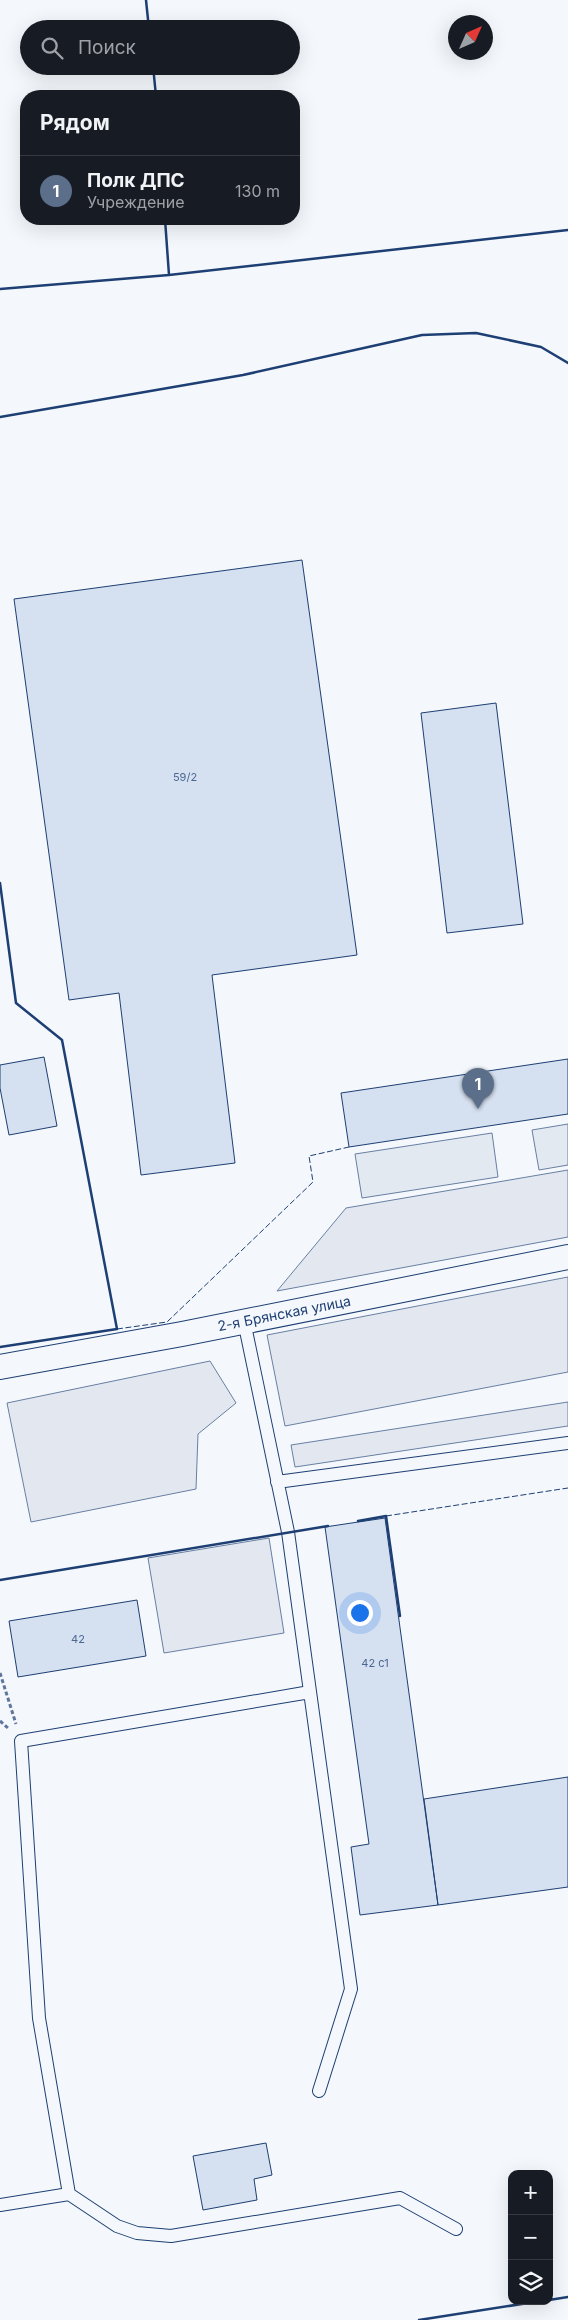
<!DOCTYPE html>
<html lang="ru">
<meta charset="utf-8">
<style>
body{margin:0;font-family:Inter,sans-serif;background:#20242c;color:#f1f3f6}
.controls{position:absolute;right:15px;bottom:15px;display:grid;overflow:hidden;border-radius:10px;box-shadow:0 5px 20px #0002}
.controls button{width:45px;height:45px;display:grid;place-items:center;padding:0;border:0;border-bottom:1px solid #363941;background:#171b24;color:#f1f3f6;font:25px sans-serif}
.compass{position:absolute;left:448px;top:15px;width:45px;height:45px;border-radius:50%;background:#171b24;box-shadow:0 5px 20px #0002;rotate:45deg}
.you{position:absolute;left:359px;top:1612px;width:18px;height:18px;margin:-12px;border:4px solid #fff;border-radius:50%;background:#1a73e8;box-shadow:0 0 0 8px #1a73e833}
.badge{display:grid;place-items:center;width:32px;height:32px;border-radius:50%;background:#8c9099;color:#fff;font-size:16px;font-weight:700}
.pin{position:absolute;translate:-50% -41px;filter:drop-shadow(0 1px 2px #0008)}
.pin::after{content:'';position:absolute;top:26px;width:18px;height:15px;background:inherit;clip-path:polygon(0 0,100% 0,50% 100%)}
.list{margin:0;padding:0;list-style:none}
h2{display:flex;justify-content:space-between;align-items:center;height:65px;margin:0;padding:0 20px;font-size:21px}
h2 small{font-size:16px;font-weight:400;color:#9ea1a6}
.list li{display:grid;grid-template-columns:32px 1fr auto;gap:15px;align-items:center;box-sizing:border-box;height:70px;padding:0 20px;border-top:1px solid #363941}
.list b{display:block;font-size:19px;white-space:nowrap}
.list p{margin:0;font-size:16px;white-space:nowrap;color:#9ea1a6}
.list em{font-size:16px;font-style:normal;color:#9ea1a6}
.icon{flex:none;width:28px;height:28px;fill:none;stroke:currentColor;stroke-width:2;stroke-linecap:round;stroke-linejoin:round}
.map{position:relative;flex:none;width:568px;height:2320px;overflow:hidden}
.search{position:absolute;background:#171b24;box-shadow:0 5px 20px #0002;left:20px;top:20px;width:280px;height:55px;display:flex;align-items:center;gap:12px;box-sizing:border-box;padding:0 18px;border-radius:28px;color:#9ea1a6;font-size:19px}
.panel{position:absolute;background:#171b24;box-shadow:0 5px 20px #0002;left:20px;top:90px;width:280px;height:135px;border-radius:20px}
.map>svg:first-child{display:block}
</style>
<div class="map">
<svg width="568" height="2320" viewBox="0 0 568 2320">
<rect width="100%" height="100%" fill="#f4f7fb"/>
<path fill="#e3e9f0" stroke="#687fa3" d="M568 1124V1165L539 1170 532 1130Z
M492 1133 498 1177 362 1198 355 1154Z"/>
<path fill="#e3e8f0" stroke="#687fa3" d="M568 1170V1237L277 1291 346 1208Z
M568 1277V1372L285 1426 267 1335Z
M210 1361 236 1403 198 1434 196 1489 31 1522 7 1403Z
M568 1402V1426L295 1467 291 1445Z
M269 1538 284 1633 164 1653 148 1558Z"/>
<path fill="#d5e0f0" stroke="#1d3f73" d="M302 560 357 955 212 975 235 1163 141 1175 119 993 69 1000 14 599Z
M496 703 523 924 447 933 421 713Z
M44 1057 57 1126 9 1135 0 1088V1065Z
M568 1059V1114L349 1147 341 1093Z
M385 1518 438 1905 360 1915 351 1847 369 1844 325 1527Z
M137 1600 146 1656 18 1677 9 1621Z
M568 1777V1887L438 1905 424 1799Z
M266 2143 272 2175 254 2179 257 2200 203 2210 193 2156Z"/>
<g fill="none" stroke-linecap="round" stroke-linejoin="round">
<defs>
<path id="service" d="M244 1321 288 1532 351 1989 319 2091
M277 1482 568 1443
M310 1692 21 1741 39 2018 69 2194 117 2226 137 2233 171 2236 400 2198 456 2229
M0 2205 69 2194"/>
<path id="minor" d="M0 1367 182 1334 568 1257"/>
</defs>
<use href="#service" stroke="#1d3f73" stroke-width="14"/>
<use href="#minor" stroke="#1d3f73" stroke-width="26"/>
<path stroke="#5e769c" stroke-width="3" stroke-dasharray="4 2.5" stroke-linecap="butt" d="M0 1673 16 1724
M0 1721 8 1728"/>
<use href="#service" stroke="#f4f7fb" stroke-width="12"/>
<use href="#minor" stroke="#f4f7fb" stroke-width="24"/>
<path stroke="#1d3f73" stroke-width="1" stroke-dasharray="6 2.5" stroke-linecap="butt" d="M117 1329 167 1322 313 1182 309 1156 349 1147
M386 1516 568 1488"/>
<path stroke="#1d3f73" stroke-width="2.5" d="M146 0 149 29
M153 66 156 96
M169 275 568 230
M0 289 169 275 165 219
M0 417 243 375 422 335 476 333 541 347 568 363
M0 883 16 1003 62 1040 117 1329 0 1347
M358 1521 386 1516 400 1616
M0 1580 328 1526
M549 2300 568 2297
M419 2320 541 2301"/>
</g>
<g text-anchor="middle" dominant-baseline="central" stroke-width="4" stroke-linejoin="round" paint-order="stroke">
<g font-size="11" fill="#4b6792">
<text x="185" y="777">59/2</text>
<text x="78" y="1639">42</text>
<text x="375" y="1663">42 с1</text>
</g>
<g font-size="14" fill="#1d3f73" stroke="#f4f7fb">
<text transform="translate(284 1313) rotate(-11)">2-я Брянская улица</text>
</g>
</g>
</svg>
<div class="controls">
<button>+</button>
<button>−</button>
<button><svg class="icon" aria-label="layers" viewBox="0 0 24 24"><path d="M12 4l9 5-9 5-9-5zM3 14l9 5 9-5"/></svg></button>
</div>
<svg class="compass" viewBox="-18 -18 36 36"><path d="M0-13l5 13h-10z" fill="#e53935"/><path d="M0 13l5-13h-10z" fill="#9ea1a6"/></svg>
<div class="you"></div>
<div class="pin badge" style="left:478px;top:1109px;background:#5c6f8a">1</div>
<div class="search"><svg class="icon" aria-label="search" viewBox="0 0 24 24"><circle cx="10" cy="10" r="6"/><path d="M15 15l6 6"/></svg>Поиск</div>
<section class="panel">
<h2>Рядом<small></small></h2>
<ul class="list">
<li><span class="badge" style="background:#5c6f8a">1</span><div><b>Полк ДПС</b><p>Учреждение</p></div><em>130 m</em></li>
</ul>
</section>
</div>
